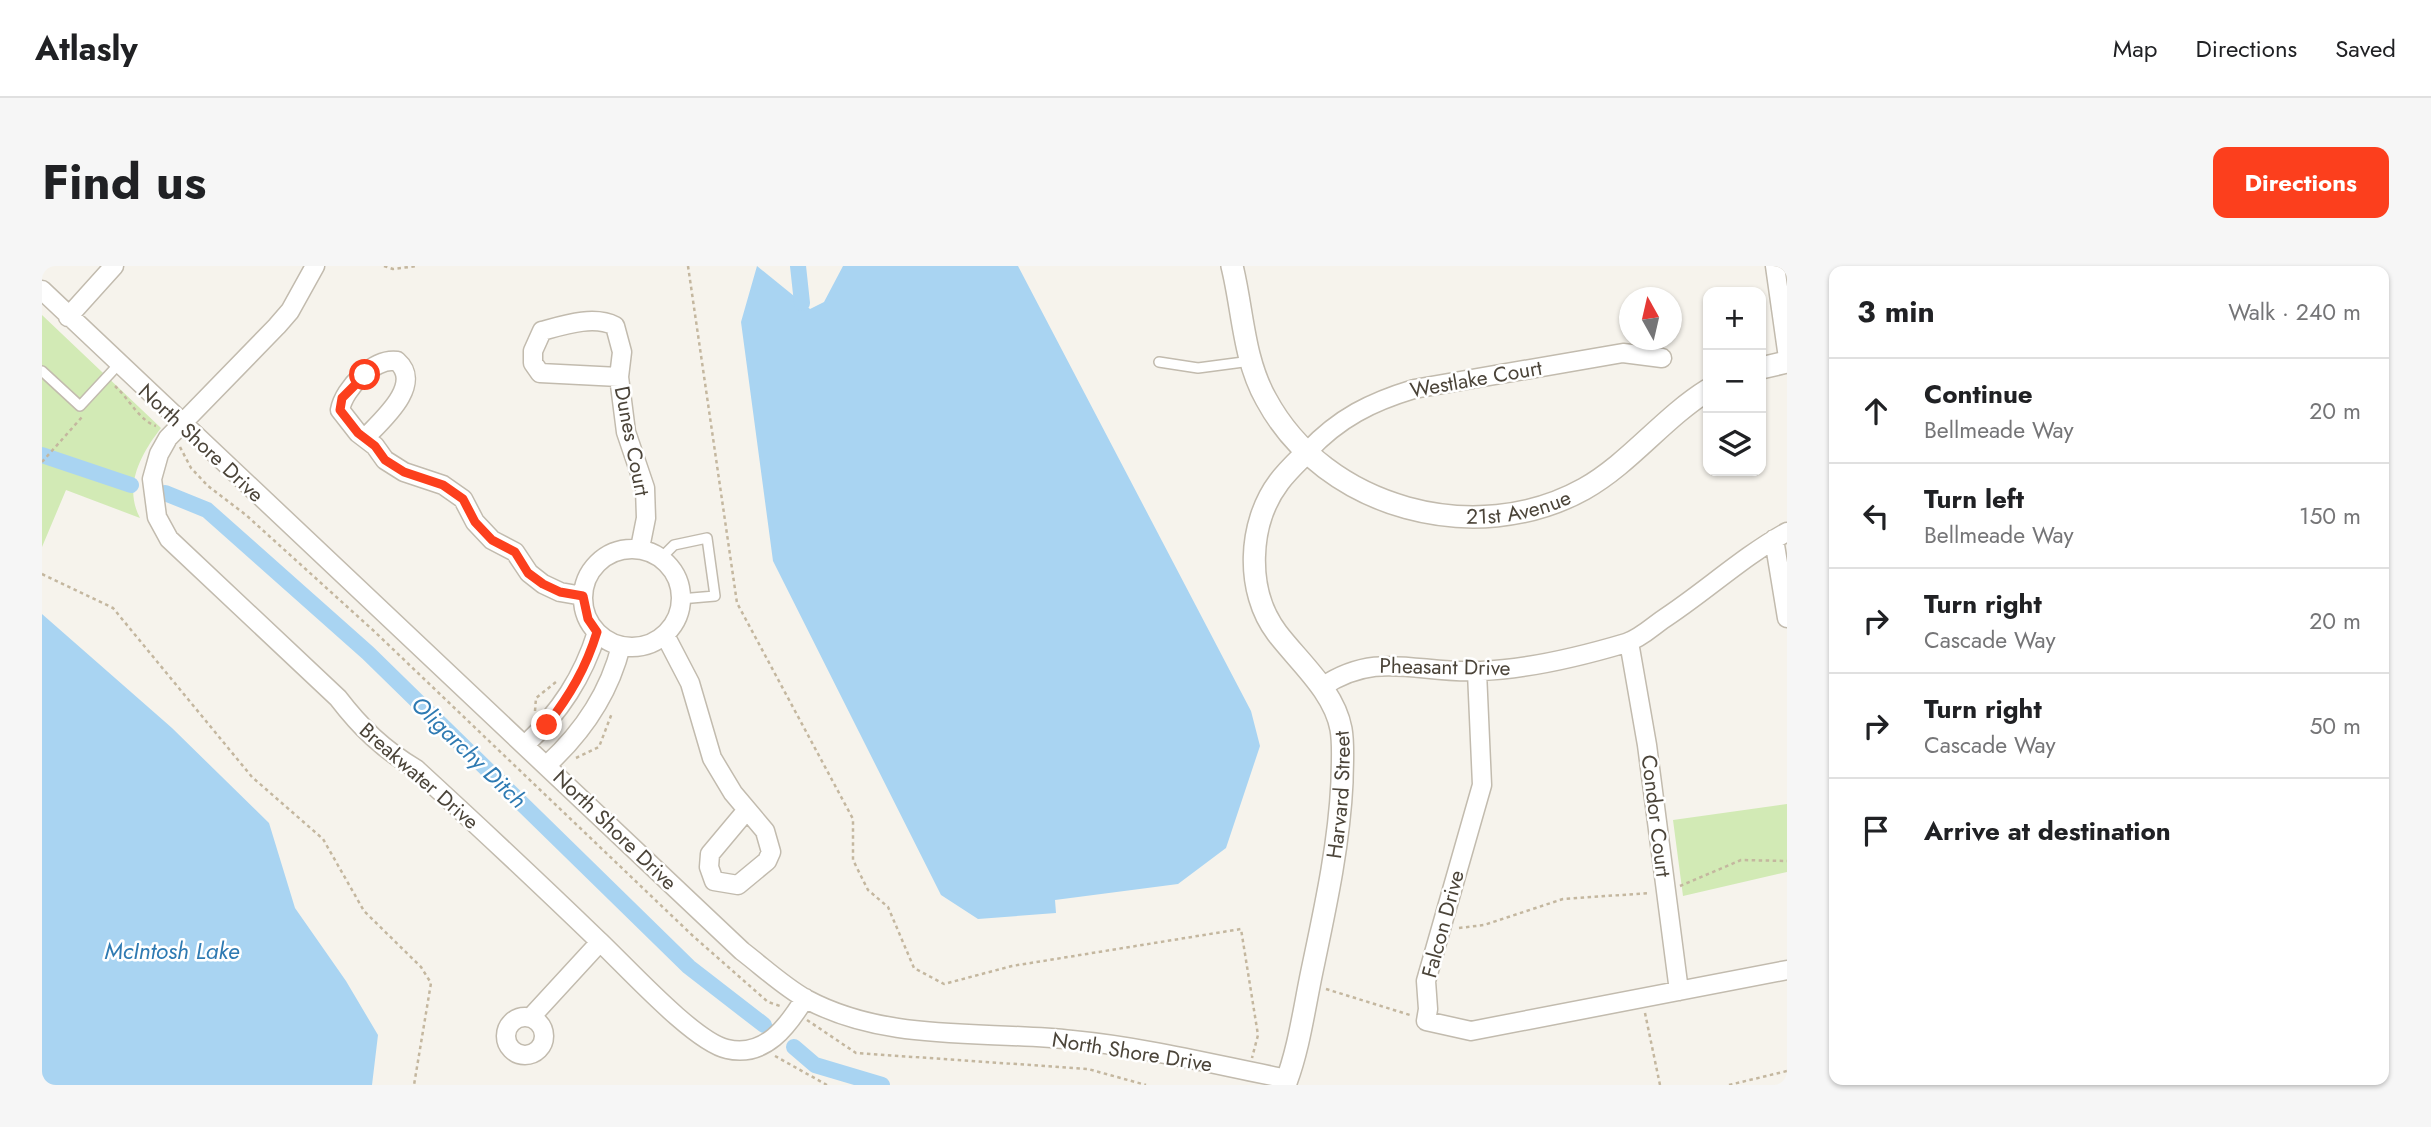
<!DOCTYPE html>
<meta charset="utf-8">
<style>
body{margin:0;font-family:Jost,sans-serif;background:#f6f6f6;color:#202124}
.controls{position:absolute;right:21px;top:21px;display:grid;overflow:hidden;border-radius:14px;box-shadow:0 2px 5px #0004}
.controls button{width:63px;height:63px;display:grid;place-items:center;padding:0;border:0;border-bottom:2px solid #e0e0e0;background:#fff;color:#202124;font:35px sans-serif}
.compass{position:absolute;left:1577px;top:21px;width:63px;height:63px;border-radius:50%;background:#fff;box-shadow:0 2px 5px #0004;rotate:352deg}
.stop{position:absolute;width:21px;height:21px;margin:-16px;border:5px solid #fc3f1d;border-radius:50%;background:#fff}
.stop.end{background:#fc3f1d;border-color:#fff;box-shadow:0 2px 7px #0008}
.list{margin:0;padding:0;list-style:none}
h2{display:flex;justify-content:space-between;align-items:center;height:91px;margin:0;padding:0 28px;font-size:30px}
h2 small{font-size:23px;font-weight:400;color:#757577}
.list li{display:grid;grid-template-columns:46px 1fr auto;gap:21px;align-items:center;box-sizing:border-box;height:105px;padding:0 28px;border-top:2px solid #e0e0e0}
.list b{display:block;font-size:26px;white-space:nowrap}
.list p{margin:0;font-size:23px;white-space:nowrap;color:#757577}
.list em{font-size:23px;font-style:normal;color:#757577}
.icon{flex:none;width:38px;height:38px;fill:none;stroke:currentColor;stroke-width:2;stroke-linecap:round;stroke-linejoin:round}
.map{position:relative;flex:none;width:1745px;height:819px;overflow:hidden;border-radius:14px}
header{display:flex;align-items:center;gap:42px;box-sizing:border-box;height:98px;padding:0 35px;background:#fff;border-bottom:2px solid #e0e0e0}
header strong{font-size:33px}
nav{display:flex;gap:38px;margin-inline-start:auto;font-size:24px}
.intro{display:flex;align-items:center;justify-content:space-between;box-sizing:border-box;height:168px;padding:0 42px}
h1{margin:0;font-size:49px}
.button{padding:18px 32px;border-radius:14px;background:#fc3f1d;color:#fff;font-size:24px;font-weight:700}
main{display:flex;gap:42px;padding:0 42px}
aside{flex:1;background:#fff;border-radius:14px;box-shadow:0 2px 5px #0004}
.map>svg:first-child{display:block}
</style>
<header>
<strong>Atlasly</strong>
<nav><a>Map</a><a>Directions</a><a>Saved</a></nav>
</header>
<div class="intro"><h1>Find us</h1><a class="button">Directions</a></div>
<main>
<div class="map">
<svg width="1745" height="819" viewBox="0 0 1745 819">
<rect width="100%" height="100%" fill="#f6f3ec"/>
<path fill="#d2eab5" d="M0 49 119 162C99 188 81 220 98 252L24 224 0 281Z
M1745 538V606L1641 630 1631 554Z"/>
<path fill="#a9d4f2" d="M715 0 768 43 782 36 801 0H976L1209 445 1218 480 1184 582 1136 618 1013 634 1014 647 936 653 899 629 731 295 699 56Z
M0 348 130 462 227 557 253 642 304 715 336 769 330 819H0Z"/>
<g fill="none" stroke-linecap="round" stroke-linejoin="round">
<path stroke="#a9d4f2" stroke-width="16" d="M756 0 760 37
M0 189 89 219
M123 227 165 244 326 387 647 701 722 759
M752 781 773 799 840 819"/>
<defs>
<path id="service" d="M1117 96 1156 102 1209 95
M0 105 38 140 76 99
M619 292 632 279 665 272 673 330 638 333"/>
<path id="minor" d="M273 0 248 45 235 60 126 172 117 188 110 213 115 251 127 273 296 432C319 462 341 483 374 503 435 559 496 616 556 674 583 699 652 776 685 783 723 792 746 760 763 732
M1733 0 1745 85
M0 24 700 685C721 701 741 720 764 733 846 777 940 764 1030 774 1103 781 1174 799 1246 813
M26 51 72 0
M577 111 498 107 491 97V85L500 65C522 59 552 49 573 60L580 86 577 111 584 166 603 222 604 252 598 282
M323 172C339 155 382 119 355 95 332 92 302 122 298 144L316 167 333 180 343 194 362 206 401 219 421 233 433 256 450 274 473 286 487 307 501 318 518 326 541 330
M1266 185C1297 152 1329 136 1372 123L1581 87 1620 92
M1732 273 1745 352
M541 332a49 49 0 1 1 98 0a49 49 0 1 1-98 0Z
M623 369 648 417 670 492 691 527 723 565 729 586 725 595 696 619 672 615 667 601 668 588 704 545
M1587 376 1605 479 1637 725
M1435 406 1440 519 1384 715 1386 743 1384 755 1429 765 1745 704
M1280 421C1336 383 1378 409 1439 405 1487 403 1537 391 1584 377 1597 373 1609 362 1620 354 1663 326 1700 291 1745 266
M483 479C518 446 541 411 555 366
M505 499C541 466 567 428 579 380
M464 770a19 19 0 1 1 38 0a19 19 0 1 1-38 0Z
M489 751 558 676"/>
<g id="tertiary">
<path id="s1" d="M1190 0C1201 44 1201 92 1224 133 1283 243 1434 283 1542 223 1588 197 1621 152 1666 124"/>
<path d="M1719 102 1745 96"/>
<path id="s2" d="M1243 819C1257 783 1262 743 1270 705 1283 643 1297 580 1300 516 1300 500 1302 480 1299 463 1292 425 1257 396 1235 367 1203 325 1206 257 1237 216 1245 205 1256 195 1266 185"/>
</g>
</defs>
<use href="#service" stroke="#c2bbae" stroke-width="12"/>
<use href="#minor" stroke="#c2bbae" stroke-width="21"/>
<use href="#tertiary" stroke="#c2bbae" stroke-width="24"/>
<path stroke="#c4b79f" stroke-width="2.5" stroke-dasharray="3.5 3.5" stroke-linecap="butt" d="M342 0 351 3 375 0
M646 0 695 337 811 553V594L826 624 846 641 872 702 902 718 970 700 1199 663 1216 769 1210 792
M73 120C87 133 98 155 114 160
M138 181 149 202 166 220 204 249 333 366 651 670 726 736 738 740
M0 196 40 151
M0 308 71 342 210 511 281 573 322 645 379 701 389 717 372 819
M493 445 494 432 514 416
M534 492 557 481 570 447
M1638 620 1699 594 1745 595
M1417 662 1442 659 1521 633 1608 627
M1284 723 1368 749
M1603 747 1618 819
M765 754 814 787 1046 803 1104 819
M733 790 785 819
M1687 819 1745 805"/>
<use href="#service" stroke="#fff" stroke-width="9"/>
<use href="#minor" stroke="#fff" stroke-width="18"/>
<use href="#tertiary" stroke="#fff" stroke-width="21"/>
</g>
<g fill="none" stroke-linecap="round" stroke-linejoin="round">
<path stroke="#fc3f1d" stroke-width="9" d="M323 109 300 132 298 144 316 167 333 180 343 194 362 206 401 219 421 233 433 256 450 274 473 286 486 307 501 318 518 326 541 330 546 353 555 366C544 402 528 429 505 459"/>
</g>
<g text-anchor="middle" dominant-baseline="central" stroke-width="5" stroke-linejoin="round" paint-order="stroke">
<g font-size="21" fill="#4b4439" stroke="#fff">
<text transform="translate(1434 113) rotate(-10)">Westlake Court</text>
<text transform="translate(590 175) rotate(79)">Dunes Court</text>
<text transform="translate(159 177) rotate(43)">North Shore Drive</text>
<text stroke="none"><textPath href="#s1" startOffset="434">21st Avenue</textPath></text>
<text transform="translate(1403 401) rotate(1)">Pheasant Drive</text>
<text transform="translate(377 510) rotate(41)">Breakwater Drive</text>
<text stroke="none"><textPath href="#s2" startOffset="296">Harvard Street</textPath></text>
<text transform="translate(1614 550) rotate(83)">Condor Court</text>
<text transform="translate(573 564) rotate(44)">North Shore Drive</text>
<text transform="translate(1401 658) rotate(-75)">Falcon Drive</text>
<text transform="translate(1090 786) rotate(9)">North Shore Drive</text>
</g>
<g font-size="23" font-style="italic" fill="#2e7ab2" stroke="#fff">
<text transform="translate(427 486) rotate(44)">Oligarchy Ditch</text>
<text x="130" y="685">McIntosh Lake</text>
</g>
</g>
</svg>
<div class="controls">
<button>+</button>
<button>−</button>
<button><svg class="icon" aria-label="layers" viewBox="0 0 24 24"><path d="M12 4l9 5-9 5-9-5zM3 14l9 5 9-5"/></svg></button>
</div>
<svg class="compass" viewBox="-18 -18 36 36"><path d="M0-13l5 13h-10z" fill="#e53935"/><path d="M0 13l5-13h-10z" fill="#757577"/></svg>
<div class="stop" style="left:323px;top:109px"></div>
<div class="stop end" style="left:505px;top:459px"></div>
</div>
<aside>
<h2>3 min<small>Walk · 240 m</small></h2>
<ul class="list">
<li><svg class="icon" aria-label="ahead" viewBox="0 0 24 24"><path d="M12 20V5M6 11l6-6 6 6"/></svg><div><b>Continue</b><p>Bellmeade Way</p></div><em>20 m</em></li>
<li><svg class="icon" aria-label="left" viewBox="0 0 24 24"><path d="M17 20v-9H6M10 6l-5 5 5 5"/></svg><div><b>Turn left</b><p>Bellmeade Way</p></div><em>150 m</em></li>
<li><svg class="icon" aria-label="right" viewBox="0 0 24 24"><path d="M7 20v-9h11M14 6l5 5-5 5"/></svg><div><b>Turn right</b><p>Cascade Way</p></div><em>20 m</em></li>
<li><svg class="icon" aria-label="right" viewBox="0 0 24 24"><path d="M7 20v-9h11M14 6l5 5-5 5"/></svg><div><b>Turn right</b><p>Cascade Way</p></div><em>50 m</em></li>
<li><svg class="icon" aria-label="arrive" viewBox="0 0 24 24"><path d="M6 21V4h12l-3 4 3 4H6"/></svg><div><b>Arrive at destination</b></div></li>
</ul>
</aside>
</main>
